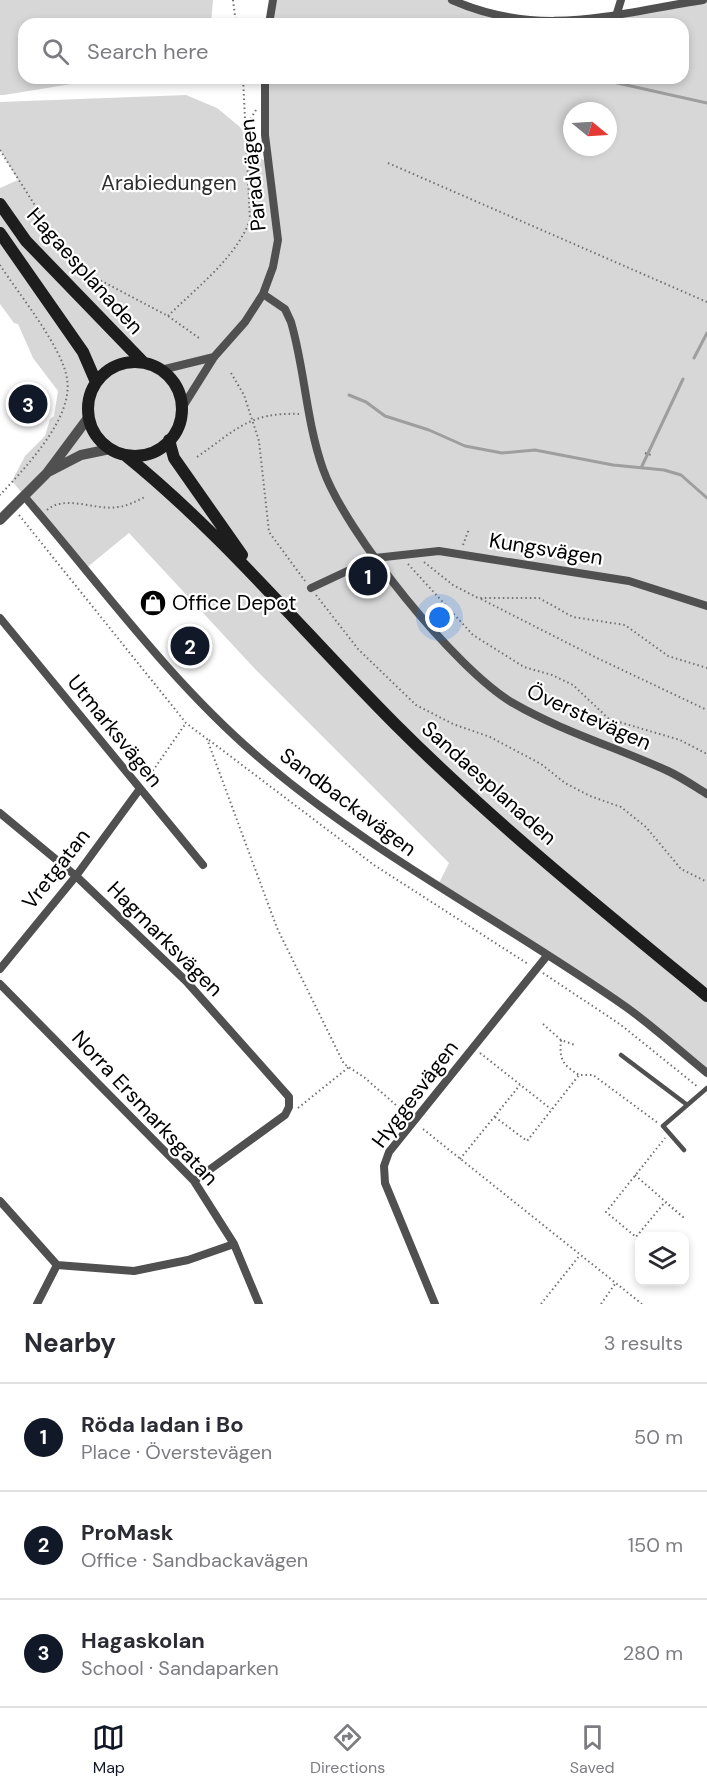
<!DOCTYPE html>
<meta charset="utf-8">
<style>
body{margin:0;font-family:"DM Sans",sans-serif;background:#f2f2f3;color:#2b2b33}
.controls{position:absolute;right:18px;bottom:18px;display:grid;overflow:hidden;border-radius:12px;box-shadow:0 3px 9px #0003}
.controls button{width:54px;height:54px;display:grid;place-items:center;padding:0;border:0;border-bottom:2px solid #e1e1e2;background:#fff;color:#2b2b33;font:30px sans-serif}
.compass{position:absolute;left:563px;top:102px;width:54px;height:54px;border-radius:50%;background:#fff;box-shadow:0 3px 9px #0003;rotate:108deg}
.you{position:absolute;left:440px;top:618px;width:21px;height:21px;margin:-15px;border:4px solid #fff;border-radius:50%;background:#1a73e8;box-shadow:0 0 0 9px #1a73e833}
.badge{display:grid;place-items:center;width:39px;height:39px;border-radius:50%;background:#111827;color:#fff;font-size:20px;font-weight:700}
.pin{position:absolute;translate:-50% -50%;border:3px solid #fff;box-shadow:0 2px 6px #0006}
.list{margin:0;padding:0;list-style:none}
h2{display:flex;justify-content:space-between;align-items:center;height:78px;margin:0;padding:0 24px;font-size:26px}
h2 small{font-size:20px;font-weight:400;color:#7c7c81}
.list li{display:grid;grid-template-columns:39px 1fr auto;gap:18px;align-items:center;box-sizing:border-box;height:108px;padding:0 24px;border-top:2px solid #e1e1e2}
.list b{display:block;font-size:22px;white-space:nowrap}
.list p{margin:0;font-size:20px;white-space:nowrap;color:#7c7c81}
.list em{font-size:20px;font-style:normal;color:#7c7c81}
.icon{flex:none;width:33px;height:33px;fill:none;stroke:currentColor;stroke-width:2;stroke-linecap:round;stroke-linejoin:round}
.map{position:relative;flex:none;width:707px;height:1304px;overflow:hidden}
.search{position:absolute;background:#fff;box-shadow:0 3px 9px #0003;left:18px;right:18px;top:18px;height:66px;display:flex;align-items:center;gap:15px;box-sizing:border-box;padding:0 21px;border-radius:18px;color:#7c7c81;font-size:22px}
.sheet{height:402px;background:#fff}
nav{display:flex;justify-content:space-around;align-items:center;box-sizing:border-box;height:84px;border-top:2px solid #e1e1e2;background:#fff;font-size:16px;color:#7c7c81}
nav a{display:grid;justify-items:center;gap:3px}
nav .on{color:#111827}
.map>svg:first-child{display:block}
</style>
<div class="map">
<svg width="707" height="1304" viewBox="0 0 707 1304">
<rect width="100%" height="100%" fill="#fff"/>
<path fill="#d7d7d7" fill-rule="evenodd" d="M0 0H213L211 24H24V78H108L4 95H0Z
M273 0H452L543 22 707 0V1073L628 1009 437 887 449 863 255 669 129 533 85 569 12 481 25 456 45 436 50 419 54 416 58 391 33 358 18 324 14 323 0 304V188L18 180 0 150V102L186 95 217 108 240 127 259 157 267 162 265 78H683V24H269ZM572 111H608V147H572Z"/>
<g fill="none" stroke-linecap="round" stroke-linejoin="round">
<path stroke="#9e9e9e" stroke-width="3" d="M595 78 707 103
M694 358 707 333
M349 395 366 402 385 416 429 430 465 446 502 453 535 450 613 465 664 470 681 475 707 498
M642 466 683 379"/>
<path stroke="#727272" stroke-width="2" stroke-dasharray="1.5 3" stroke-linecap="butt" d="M233 0 236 24
M256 110 246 126 256 137
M0 150 58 242 75 261 94 277 168 316 199 338
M388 163 707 302
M0 265C18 293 63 348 67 379 74 418 24 469 0 495
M168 316C196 288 236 258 250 220L243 78
M231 373 244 395 259 441 269 532 305 581
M645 453 651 455
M197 457C236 430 249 412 299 414
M47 510C65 494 96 511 118 507 128 506 136 501 145 497
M19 515 186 723 207 739 277 928 344 1064 365 1078 404 1112
M463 545 469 529
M424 562 453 585 478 598H539L573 617 625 625 668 656 707 668
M408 564 473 635 524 667 552 675 573 685 609 719 680 740 707 754
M316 595 358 649 416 705 453 724 490 737 541 764 565 783 590 796 621 807 646 827 681 869 707 882
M481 599 597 658 707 710
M209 740 374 865 528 964
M145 782 186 723
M543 973 621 1025 698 1087
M543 1024 561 1040 575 1045
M561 1040C559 1060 563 1065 579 1075
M480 1053 551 1109
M298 1108 349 1067
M495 1117 527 1141 579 1075H593L658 1123
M423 1129 642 1304
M460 1159 520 1085
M635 1175 683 1217 665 1202 636 1237 606 1212 665 1138
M541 1304 580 1255
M601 1304 615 1284"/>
<path stroke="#505050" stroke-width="4.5" d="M621 1055 686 1104
M684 1150 663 1126 707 1088"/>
<path stroke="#505050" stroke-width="8" d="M452 0C541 39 612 14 703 0
M616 16 621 0
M269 24 273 0
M263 294 285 309 291 322C305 370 306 421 323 469 345 532 456 670 513 703 563 732 616 747 668 771 681 777 694 786 707 794
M161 370 214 357
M182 408 214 357 245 322 263 294 273 267 278 240 265 135V78
M24 496C100 584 168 679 256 755 370 854 504 921 626 1007 654 1027 680 1051 707 1073
M311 588 375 558 439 551 629 581 707 606
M0 618 203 865
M0 813 76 876 186 981 289 1097V1107L285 1115 194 1181
M0 969 76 876 139 790
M0 984 194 1181 234 1244 259 1304
M0 1201 57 1265
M57 1265 134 1271 188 1260 234 1244
M37 1304 57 1265
M435 1304 385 1183 384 1166 389 1152 546 957"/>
<path stroke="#505050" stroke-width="10" d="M50 471 81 455 110 449
M0 520 47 473 88 418"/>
<path stroke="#1d1d1d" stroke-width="12" d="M0 204 26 241 143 362
M0 233 83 352 96 382
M88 409a47 47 0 1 1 94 0a47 47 0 1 1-94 0Z
M169 440 174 458 242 555
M125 455C224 535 305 634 395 724 493 822 601 909 707 996"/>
</g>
<defs>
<symbol id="shop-disc" viewBox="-11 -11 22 22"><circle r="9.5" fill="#000" stroke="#fff"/><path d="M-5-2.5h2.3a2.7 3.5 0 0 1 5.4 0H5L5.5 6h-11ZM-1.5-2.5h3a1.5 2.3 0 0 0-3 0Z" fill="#fff"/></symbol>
</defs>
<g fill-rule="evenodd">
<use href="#shop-disc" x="138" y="588" width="30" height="30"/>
</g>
<g text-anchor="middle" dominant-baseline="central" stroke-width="4.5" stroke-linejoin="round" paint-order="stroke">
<g font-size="21" fill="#000" stroke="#fff">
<text transform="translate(253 175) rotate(-96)">Paradvägen</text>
<text transform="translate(85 271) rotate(48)">Hagaesplanaden</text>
<text transform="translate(546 549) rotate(9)">Kungsvägen</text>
<text transform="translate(589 717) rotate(24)">Överstevägen</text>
<text transform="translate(115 731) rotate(51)">Utmarksvägen</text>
<text transform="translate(489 783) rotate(42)">Sandaesplanaden</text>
<text transform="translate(348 802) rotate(37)">Sandbackavägen</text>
<text transform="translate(56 869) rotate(-52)">Vretgatan</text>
<text transform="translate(165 939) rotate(45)">Hagmarksvägen</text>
<text transform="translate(415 1094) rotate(-53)">Hyggesvägen</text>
<text transform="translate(145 1108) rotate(47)">Norra Ersmarksgatan</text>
</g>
<g font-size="21" fill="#2e2e2e" stroke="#fff">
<text x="169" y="183">Arabiedungen</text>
</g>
<g font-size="21" fill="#000" stroke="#fff" text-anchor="start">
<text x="172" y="603">Office Depot</text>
</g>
</g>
</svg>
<div class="controls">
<button><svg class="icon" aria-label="layers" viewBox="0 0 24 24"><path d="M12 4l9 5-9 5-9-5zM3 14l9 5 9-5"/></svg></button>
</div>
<svg class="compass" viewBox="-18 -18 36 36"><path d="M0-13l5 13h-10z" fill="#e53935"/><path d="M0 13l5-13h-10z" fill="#7c7c81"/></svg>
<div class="you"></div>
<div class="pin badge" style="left:368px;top:576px">1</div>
<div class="pin badge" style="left:190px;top:646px">2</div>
<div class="pin badge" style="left:28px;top:404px">3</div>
<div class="search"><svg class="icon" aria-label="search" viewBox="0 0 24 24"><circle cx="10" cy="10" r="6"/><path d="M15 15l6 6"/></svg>Search here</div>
</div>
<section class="sheet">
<h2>Nearby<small>3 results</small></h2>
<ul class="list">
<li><span class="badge">1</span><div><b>Röda ladan i Bo</b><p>Place · Överstevägen</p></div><em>50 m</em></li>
<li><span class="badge">2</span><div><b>ProMask</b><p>Office · Sandbackavägen</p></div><em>150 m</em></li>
<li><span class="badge">3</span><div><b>Hagaskolan</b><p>School · Sandaparken</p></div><em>280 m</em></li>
</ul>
</section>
<nav>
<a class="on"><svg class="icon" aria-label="map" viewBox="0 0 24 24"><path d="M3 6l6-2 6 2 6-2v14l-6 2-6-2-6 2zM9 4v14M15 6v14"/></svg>Map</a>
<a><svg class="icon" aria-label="directions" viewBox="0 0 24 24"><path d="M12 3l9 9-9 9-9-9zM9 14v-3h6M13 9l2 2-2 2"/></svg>Directions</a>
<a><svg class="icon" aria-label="saved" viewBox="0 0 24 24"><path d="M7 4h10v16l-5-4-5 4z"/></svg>Saved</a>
</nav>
